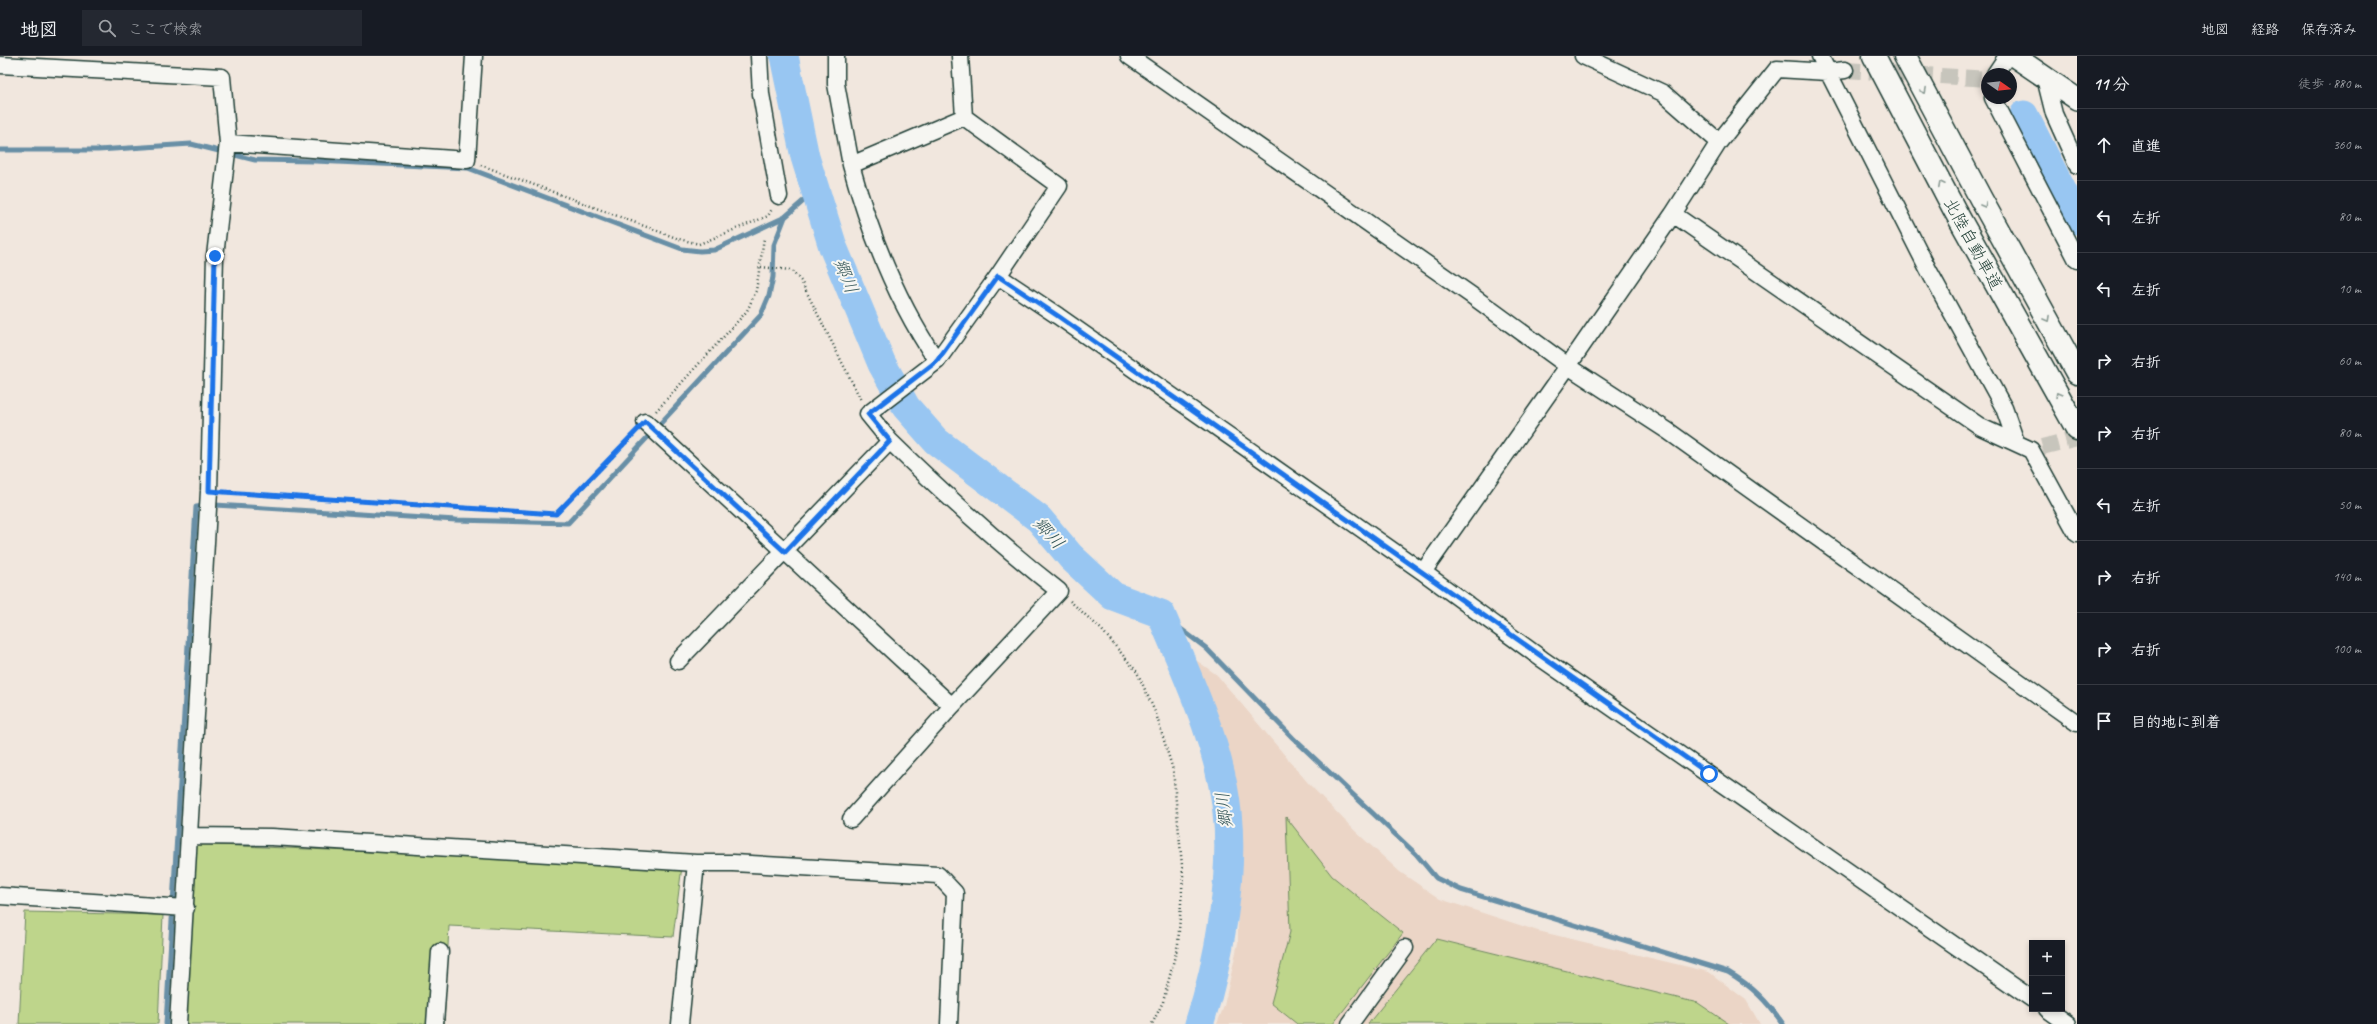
<!DOCTYPE html>
<html lang="ja">
<meta charset="utf-8">
<style>
body{margin:0;font-family:Caveat,"Klee One",sans-serif;background:#242831;color:#f1f3f6}
.controls{position:absolute;right:12px;bottom:12px;display:grid;overflow:hidden;border-radius:0px;box-shadow:0 2px 6px #0003}
.controls button{width:36px;height:36px;display:grid;place-items:center;padding:0;border:0;border-bottom:1px solid #363941;background:#171b24;color:#f1f3f6;font:20px sans-serif}
.compass{position:absolute;left:1981px;top:12px;width:36px;height:36px;border-radius:50%;background:#171b24;box-shadow:0 2px 6px #0003;rotate:104deg}
.stop{position:absolute;width:12px;height:12px;margin:-9px;border:3px solid #1a73e8;border-radius:50%;background:#fff}
.stop.end{background:#1a73e8;border-color:#fff;box-shadow:0 1px 4px #0008}
.list{margin:0;padding:0;list-style:none}
h2{display:flex;justify-content:space-between;align-items:center;height:52px;margin:0;padding:0 16px;font-size:17px}
h2 small{font-size:13px;font-weight:400;color:#9ea1a6}
.list li{display:grid;grid-template-columns:26px 1fr auto;gap:12px;align-items:center;box-sizing:border-box;height:72px;padding:0 16px;border-top:1px solid #363941}
.list b{display:block;font-size:15px;white-space:nowrap}
.list em{font-size:13px;font-style:normal;color:#9ea1a6}
.icon{flex:none;width:22px;height:22px;fill:none;stroke:currentColor;stroke-width:2;stroke-linecap:round;stroke-linejoin:round}
.map{position:relative;flex:none;width:2077px;height:968px;overflow:hidden}
header{display:flex;align-items:center;gap:24px;box-sizing:border-box;height:56px;padding:0 20px;background:#171b24;border-bottom:1px solid #363941}
header strong{font-size:19px}
nav{display:flex;gap:22px;margin-inline-start:auto;font-size:14px}
.search{width:280px;height:36px;background:#242831;display:flex;align-items:center;gap:10px;box-sizing:border-box;padding:0 14px;border-radius:0px;color:#9ea1a6;font-size:15px}
main{display:flex}
aside{flex:1;background:#171b24}
.map>svg:first-child{display:block}
</style>
<header>
<strong>地図</strong>
<div class="search"><svg class="icon" aria-label="search" viewBox="0 0 24 24"><circle cx="10" cy="10" r="6"/><path d="M15 15l6 6"/></svg>ここで検索</div>
<nav><a>地図</a><a>経路</a><a>保存済み</a></nav>
</header>
<main>
<div class="map">
<svg width="2077" height="968" viewBox="0 0 2077 968">
<rect width="100%" height="100%" fill="#f1e7de"/>
<filter id="ink" filterUnits="userSpaceOnUse"><feTurbulence type="fractalNoise" baseFrequency=".025" numOctaves="2"/><feDisplacementMap in="SourceGraphic" scale="8" xChannelSelector="R" yChannelSelector="G"/><feConvolveMatrix kernelMatrix="1 2 1 2 8 2 1 2 1" color-interpolation-filters="sRGB"/></filter>
<g filter="url(#ink)">
<path fill="#ebd5c6" d="M1193 602 1217 619 1309 728 1355 775 1400 816 1440 843 1538 875 1709 916 1746 944 1760 968H1217L1224 950 1238 887V798L1227 706Z"/>
<path fill="#bed58b" stroke="#6e8960" d="M1286 761 1332 820 1403 877 1333 968H1297L1271 947 1290 876Z
M196 788 682 810 673 881 449 870 444 968H185Z
M25 856 163 859 158 968H19Z
M1436 883 1698 947 1729 968H1368Z"/>
<g fill="none" stroke-linecap="round" stroke-linejoin="round">
<path stroke="#688fa6" stroke-width="5" d="M0 94H98L191 88 255 104 315 105 468 112 682 193 700 195 714 194 785 161 816 134
M1161 558 1206 592 1293 682 1416 798 1436 822 1461 834 1728 916C1752 930 1767 945 1783 968
M166 968 196 451 215 449 456 464 568 467 761 259 769 240 773 221 774 189 785 161"/>
<path stroke="#98c6f2" stroke-width="29" d="M784 0 805 101 833 191 882 308 906 351 936 385 1039 463 1071 501 1113 540 1161 558C1187 620 1220 688 1227 756 1234 819 1219 908 1199 968
M2024 59 2077 164"/>
<path stroke="#c7c5bc" stroke-width="16" stroke-dasharray="16 8" stroke-linecap="butt" d="M1845 14 1987 23
M2042 391 2077 382"/>
<defs>
<path id="minor" d="M759 0 761 38 779 140
M836 0V28L851 109
M1129 0 1471 239 1568 310 1668 375 2077 667
M1583 0 1663 37 1719 86
M1820 0 1929 215 2004 352 2016 386
M0 9 222 21 228 87 215 200 209 435 178 968
M1995 18 2007 0
M2045 22 2054 58 2077 109
M1993 42 2077 204
M228 87 467 104 474 0
M1673 158 1981 371 2031 394 2077 478
M998 220 1058 260 1423 516 1542 603 2032 943
M937 305C896 245 870 178 851 109L964 61
M645 366 952 650 851 763
M890 385C944 438 999 488 1059 535L952 650
M1423 516 1568 310 1673 158 1719 86 1777 13 1828 16 1845 14
M678 605 890 385 868 358 937 305 998 220 1059 130 964 61 960 0
M191 780 272 781 696 807H733L938 819 955 837 949 968
M0 840 186 852
M2047 953 2068 968
M435 968 440 896
M680 968 696 807
M1350 968 1405 892"/>
<path id="major" d="M2014 0 2077 43"/>
<path id="highway" d="M1874 0 1954 153 2077 373
M1905 0 1981 143 2077 317"/>
</defs>
<use href="#minor" stroke="#1f3d34" stroke-width="19"/>
<use href="#major" stroke="#1f3d34" stroke-width="24"/>
<use href="#highway" stroke="#1f3d34" stroke-width="25"/>
<path stroke="#1f3d34" stroke-width="2.5" stroke-dasharray="1 3" stroke-linecap="butt" d="M481 109 679 183 699 188 768 160 772 153
M761 211 791 214 801 225 861 344
M656 355 747 255 756 235 764 182
M224 436 556 458 634 378
M1070 545 1101 573 1137 616 1156 658 1173 714 1183 820 1178 888 1163 946 1152 968"/>
<use href="#minor" stroke="#f6f6f2" stroke-width="16"/>
<use href="#major" stroke="#f6f6f2" stroke-width="21"/>
<use href="#highway" stroke="#f6f6f2" stroke-width="22"/>
</g>
<defs><path id="oneway-chevron" d="M-2-3.5L2.5 0L-2 3.5" fill="none" stroke-width="1.6" stroke-linecap="round" stroke-linejoin="round"/></defs>
<g stroke="#8a9a93">
<use href="#oneway-chevron" transform="translate(1924 35) rotate(62)"/>
<use href="#oneway-chevron" transform="translate(1941 128) rotate(-117)"/>
<use href="#oneway-chevron" transform="translate(1984 149) rotate(61)"/>
<use href="#oneway-chevron" transform="translate(2047 263) rotate(61)"/>
<use href="#oneway-chevron" transform="translate(2058 339) rotate(-120)"/>
</g>
</g>
<g fill="none" stroke-linecap="round" stroke-linejoin="round" filter="url(#ink)">
<path stroke="#1a73e8" stroke-width="5" d="M215 200 209 435 556 458 645 366 785 496 890 385 868 358 937 305 998 220 1058 260 1709 718"/>
</g>
<g text-anchor="middle" dominant-baseline="central" stroke-width="4" stroke-linejoin="round" paint-order="stroke">
<g font-size="17" fill="#1f3d34" stroke="#f6f6f2">
<text transform="translate(1973 188) rotate(61)">北陸自動車道</text>
</g>
<g font-size="18" font-style="italic" fill="#37585a" stroke="#f6f6f2">
<text transform="translate(846 220) rotate(68)">郷川</text>
<text transform="translate(1049 477) rotate(48)">郷川</text>
<text transform="translate(1224 754) rotate(-97)">郷川</text>
</g>
</g>
</svg>
<div class="controls">
<button>+</button>
<button>−</button>
</div>
<svg class="compass" viewBox="-18 -18 36 36"><path d="M0-13l5 13h-10z" fill="#e53935"/><path d="M0 13l5-13h-10z" fill="#9ea1a6"/></svg>
<div class="stop" style="left:1709px;top:718px"></div>
<div class="stop end" style="left:215px;top:200px"></div>
</div>
<aside>
<h2>11 分<small>徒歩 · 880 m</small></h2>
<ul class="list">
<li><svg class="icon" aria-label="ahead" viewBox="0 0 24 24"><path d="M12 20V5M6 11l6-6 6 6"/></svg><div><b>直進</b></div><em>360 m</em></li>
<li><svg class="icon" aria-label="left" viewBox="0 0 24 24"><path d="M17 20v-9H6M10 6l-5 5 5 5"/></svg><div><b>左折</b></div><em>80 m</em></li>
<li><svg class="icon" aria-label="left" viewBox="0 0 24 24"><path d="M17 20v-9H6M10 6l-5 5 5 5"/></svg><div><b>左折</b></div><em>10 m</em></li>
<li><svg class="icon" aria-label="right" viewBox="0 0 24 24"><path d="M7 20v-9h11M14 6l5 5-5 5"/></svg><div><b>右折</b></div><em>60 m</em></li>
<li><svg class="icon" aria-label="right" viewBox="0 0 24 24"><path d="M7 20v-9h11M14 6l5 5-5 5"/></svg><div><b>右折</b></div><em>80 m</em></li>
<li><svg class="icon" aria-label="left" viewBox="0 0 24 24"><path d="M17 20v-9H6M10 6l-5 5 5 5"/></svg><div><b>左折</b></div><em>50 m</em></li>
<li><svg class="icon" aria-label="right" viewBox="0 0 24 24"><path d="M7 20v-9h11M14 6l5 5-5 5"/></svg><div><b>右折</b></div><em>140 m</em></li>
<li><svg class="icon" aria-label="right" viewBox="0 0 24 24"><path d="M7 20v-9h11M14 6l5 5-5 5"/></svg><div><b>右折</b></div><em>100 m</em></li>
<li><svg class="icon" aria-label="arrive" viewBox="0 0 24 24"><path d="M6 21V4h12l-3 4 3 4H6"/></svg><div><b>目的地に到着</b></div></li>
</ul>
</aside>
</main>
